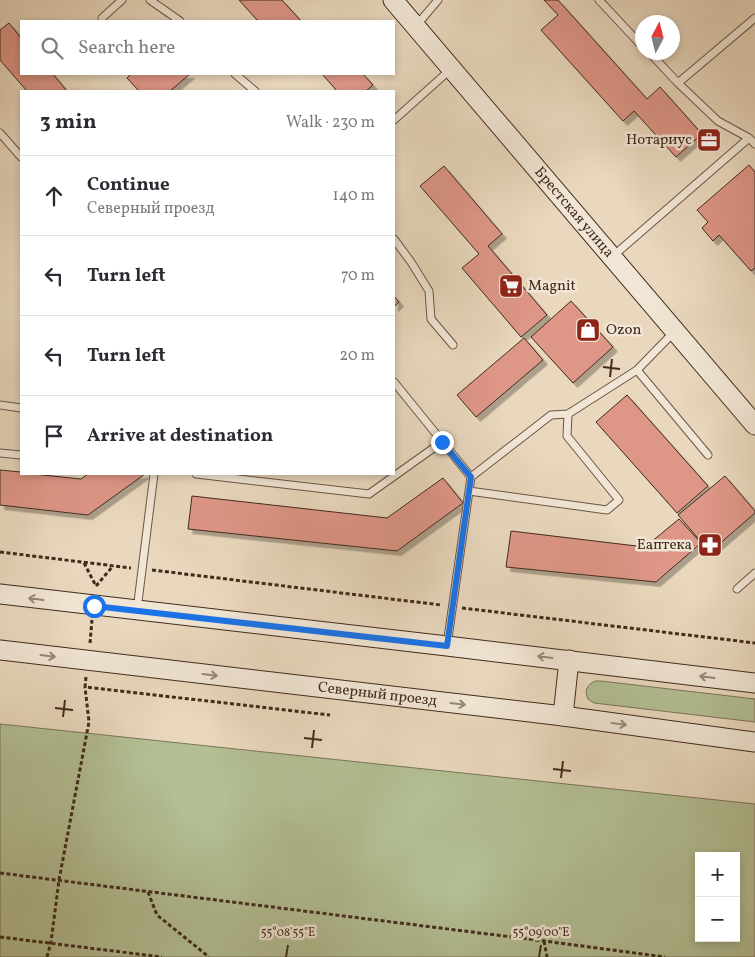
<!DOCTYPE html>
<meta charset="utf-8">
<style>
body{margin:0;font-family:Vollkorn,serif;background:#f7f7f7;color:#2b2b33}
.controls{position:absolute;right:15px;bottom:15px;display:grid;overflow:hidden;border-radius:0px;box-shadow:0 2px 8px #0003}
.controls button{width:45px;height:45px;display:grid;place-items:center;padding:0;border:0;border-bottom:1px solid #e1e1e2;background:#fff;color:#2b2b33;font:25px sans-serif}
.compass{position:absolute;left:635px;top:15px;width:45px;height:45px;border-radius:50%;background:#fff;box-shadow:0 2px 8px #0003;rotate:7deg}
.stop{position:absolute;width:15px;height:15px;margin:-11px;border:4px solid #1a73e8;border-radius:50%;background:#fff}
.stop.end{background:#1a73e8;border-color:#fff;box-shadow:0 1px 5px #0008}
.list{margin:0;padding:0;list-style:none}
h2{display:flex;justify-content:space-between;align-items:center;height:65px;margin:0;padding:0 20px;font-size:21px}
h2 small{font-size:16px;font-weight:400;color:#7c7c81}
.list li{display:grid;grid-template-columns:32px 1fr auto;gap:15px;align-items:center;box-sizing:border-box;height:80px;padding:0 20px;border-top:1px solid #e1e1e2}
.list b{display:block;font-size:19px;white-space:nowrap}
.list p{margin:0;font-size:16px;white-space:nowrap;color:#7c7c81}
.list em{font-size:16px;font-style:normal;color:#7c7c81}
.icon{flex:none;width:28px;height:28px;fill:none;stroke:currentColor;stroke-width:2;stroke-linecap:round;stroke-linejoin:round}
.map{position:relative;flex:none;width:755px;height:957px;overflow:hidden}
.search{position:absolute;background:#fff;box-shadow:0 2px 8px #0003;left:20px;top:20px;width:375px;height:55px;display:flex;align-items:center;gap:12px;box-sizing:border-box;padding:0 18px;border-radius:0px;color:#7c7c81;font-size:19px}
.panel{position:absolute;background:#fff;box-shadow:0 2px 8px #0003;left:20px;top:90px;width:375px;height:385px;border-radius:0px}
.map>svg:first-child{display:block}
</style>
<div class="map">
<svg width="755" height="957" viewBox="0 0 755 957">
<defs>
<filter id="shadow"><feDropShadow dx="4.5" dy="4.5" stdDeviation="0" flood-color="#0004"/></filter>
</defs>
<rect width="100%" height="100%" fill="#e9d8be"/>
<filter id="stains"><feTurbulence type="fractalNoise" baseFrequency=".004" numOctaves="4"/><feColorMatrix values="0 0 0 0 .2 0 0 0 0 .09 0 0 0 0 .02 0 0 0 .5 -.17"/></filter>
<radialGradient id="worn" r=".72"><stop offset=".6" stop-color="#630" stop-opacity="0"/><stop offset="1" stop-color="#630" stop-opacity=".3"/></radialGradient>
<path fill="#b3bf94" stroke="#7a7558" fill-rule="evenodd" d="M595 681H601L755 699V722L594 703 588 699C584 691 587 685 595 681Z
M0 724 755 804V957H0ZM699 856H736V938H699Z"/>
<path fill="#de9687" stroke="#402b1d" filter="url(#shadow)" d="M239 0H282L301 21H258Z
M544 0H558L647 99 660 87 702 134 676 157 634 111 623 121 541 30 558 15Z
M9 23 21 38V74H53L66 90 65 91H27L0 60V30Z
M131 74H190L170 91H139L127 78Z
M322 74H363L373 85 366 91H337Z
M749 165 755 172V268L751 271 719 235 713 241 702 228 708 222 697 210Z
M444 166 502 234 488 246 547 315 521 337 462 268 479 254 420 186Z
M394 296 399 302 394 307Z
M571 301 613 347 573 383 531 337Z
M524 338 543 360 476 417 457 395Z
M627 395 708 486 677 513 596 422Z
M0 470 21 472V474H33L81 479 88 474H145L88 515 0 505Z
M725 476 755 511V513L710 552 678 515Z
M443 478 463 503 397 551 188 529 192 496 387 518Z
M679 519 701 543 656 582 506 567 511 531 645 547Z"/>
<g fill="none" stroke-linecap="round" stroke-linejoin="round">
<defs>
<path id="service" d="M150 0 180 21
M599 0 642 46
M102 18 122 0
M416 26 438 0
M649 52 678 83 718 121 749 138
M235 74 255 91
M678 83 755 18
M394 120 451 69
M0 133 21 157
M394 239 411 262 429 291 431 319 453 345
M612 257 749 138 755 144
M637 370 708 455
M394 382 471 477 551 415 568 414 637 370 674 332
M0 405 21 408
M0 453 21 455
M196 474 369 494 442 442
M469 491 607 510 619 500 567 436 568 414
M737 589 755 573
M137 610 154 474
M447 645 471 477"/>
<g id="secondary">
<path id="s1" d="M393 0 755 425"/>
<path d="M0 594 447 646 755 683"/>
<path id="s2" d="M0 650 563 716 755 742"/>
<path d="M563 716 569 660"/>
</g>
</defs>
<use href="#service" stroke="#6a5645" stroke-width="9"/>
<use href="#secondary" stroke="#402b1d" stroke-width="21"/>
<path stroke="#402b1d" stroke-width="3" stroke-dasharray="4 2.5" stroke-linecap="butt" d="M0 552 131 568
M84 563 96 586 113 566
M152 570 441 605
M462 608 755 643
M90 643 92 620
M86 677 85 687 330 715
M0 873 544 941 665 957
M148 892 157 915 209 957
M0 937 162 957
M544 941 547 957
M47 957 51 942 59 880 89 722 85 687"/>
<use href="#service" stroke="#f1e6d5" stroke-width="7"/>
<use href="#secondary" stroke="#f1e6d5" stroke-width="19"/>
</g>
<defs><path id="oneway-shaft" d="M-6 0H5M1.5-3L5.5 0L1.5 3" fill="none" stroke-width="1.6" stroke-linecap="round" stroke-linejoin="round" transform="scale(1.25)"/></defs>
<g stroke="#988879">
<use href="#oneway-shaft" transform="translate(36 599) rotate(-173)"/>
<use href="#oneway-shaft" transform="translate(48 656) rotate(7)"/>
<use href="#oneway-shaft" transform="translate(545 657) rotate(-173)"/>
<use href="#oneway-shaft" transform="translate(210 675) rotate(7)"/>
<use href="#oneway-shaft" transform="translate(707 677) rotate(-173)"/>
<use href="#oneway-shaft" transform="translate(458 704) rotate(7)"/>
<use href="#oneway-shaft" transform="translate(619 724) rotate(7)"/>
</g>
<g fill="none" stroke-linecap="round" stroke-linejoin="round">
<path stroke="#1a73e8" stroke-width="6" d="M94 606 447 646 471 477 442 442"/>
</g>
<path fill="none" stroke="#402b1d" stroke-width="2" d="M603 367 620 369M610 377 612 359M55 708 73 710M63 717 65 700M304 738 322 740M312 748 314 730M553 769 571 771M561 778 563 761M286 957 288 945M539 957 541 945"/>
<defs>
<symbol id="office-square" viewBox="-11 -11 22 22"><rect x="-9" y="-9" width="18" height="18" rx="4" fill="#8f2418" stroke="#f1e6d5"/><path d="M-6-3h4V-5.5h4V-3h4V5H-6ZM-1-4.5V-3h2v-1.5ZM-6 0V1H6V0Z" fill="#fff"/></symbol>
<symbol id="supermarket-square" viewBox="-11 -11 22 22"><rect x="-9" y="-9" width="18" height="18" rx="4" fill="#8f2418" stroke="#f1e6d5"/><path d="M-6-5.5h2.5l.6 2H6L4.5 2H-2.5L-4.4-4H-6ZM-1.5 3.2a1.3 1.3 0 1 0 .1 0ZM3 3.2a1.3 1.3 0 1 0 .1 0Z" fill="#fff"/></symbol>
<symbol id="shop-square" viewBox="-11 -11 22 22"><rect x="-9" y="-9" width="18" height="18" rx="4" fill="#8f2418" stroke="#f1e6d5"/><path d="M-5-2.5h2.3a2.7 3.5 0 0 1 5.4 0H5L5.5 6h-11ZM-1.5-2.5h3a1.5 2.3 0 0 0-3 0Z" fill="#fff"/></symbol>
<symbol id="pharmacy-square" viewBox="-11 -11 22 22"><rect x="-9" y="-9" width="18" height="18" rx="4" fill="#8f2418" stroke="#f1e6d5"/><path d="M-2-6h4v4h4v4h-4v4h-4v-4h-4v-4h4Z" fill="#fff"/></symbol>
</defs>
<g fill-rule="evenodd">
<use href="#office-square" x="695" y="126" width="28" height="28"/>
<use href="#supermarket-square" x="497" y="272" width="28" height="28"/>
<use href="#shop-square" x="574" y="316" width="28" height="28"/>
<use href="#pharmacy-square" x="696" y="531" width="28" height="28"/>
</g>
<g text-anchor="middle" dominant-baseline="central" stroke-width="5" stroke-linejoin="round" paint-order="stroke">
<g font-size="15" fill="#402b1d" stroke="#f1e6d5" text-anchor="end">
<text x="692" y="140">Нотариус</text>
<text x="528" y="286" text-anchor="start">Magnit</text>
<text x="606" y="330" text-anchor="start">Ozon</text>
<text x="692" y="545">Еаптека</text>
</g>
<g font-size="15" fill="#402b1d" stroke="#f1e6d5">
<text stroke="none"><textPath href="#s1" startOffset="279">Брестская улица</textPath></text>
<text stroke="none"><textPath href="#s2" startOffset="380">Северный проезд</textPath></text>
</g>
</g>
<g font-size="12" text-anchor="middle" fill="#402b1d" stroke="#f1e6d5" stroke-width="5" stroke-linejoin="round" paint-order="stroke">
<text x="288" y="936">55°08'55"E</text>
<text x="541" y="936">55°09'00"E</text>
</g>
<rect width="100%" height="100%" filter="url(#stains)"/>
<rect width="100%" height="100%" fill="url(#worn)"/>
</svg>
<div class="controls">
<button>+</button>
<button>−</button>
</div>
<svg class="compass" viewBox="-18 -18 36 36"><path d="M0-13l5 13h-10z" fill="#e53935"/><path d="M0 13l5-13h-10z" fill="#7c7c81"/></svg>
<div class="stop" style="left:94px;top:606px"></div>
<div class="stop end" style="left:442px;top:442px"></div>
<div class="search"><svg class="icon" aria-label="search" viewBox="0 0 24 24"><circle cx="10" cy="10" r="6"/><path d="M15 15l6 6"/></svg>Search here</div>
<section class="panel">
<h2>3 min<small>Walk · 230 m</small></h2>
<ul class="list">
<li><svg class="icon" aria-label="ahead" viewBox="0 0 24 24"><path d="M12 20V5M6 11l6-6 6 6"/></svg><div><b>Continue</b><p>Северный проезд</p></div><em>140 m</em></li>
<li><svg class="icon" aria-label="left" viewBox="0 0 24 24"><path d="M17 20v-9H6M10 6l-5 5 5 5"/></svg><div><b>Turn left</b></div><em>70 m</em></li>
<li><svg class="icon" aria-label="left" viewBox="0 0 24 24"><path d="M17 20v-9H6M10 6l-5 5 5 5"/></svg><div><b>Turn left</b></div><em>20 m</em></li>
<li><svg class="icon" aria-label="arrive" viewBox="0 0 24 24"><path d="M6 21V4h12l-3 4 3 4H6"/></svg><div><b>Arrive at destination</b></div></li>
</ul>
</section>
</div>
